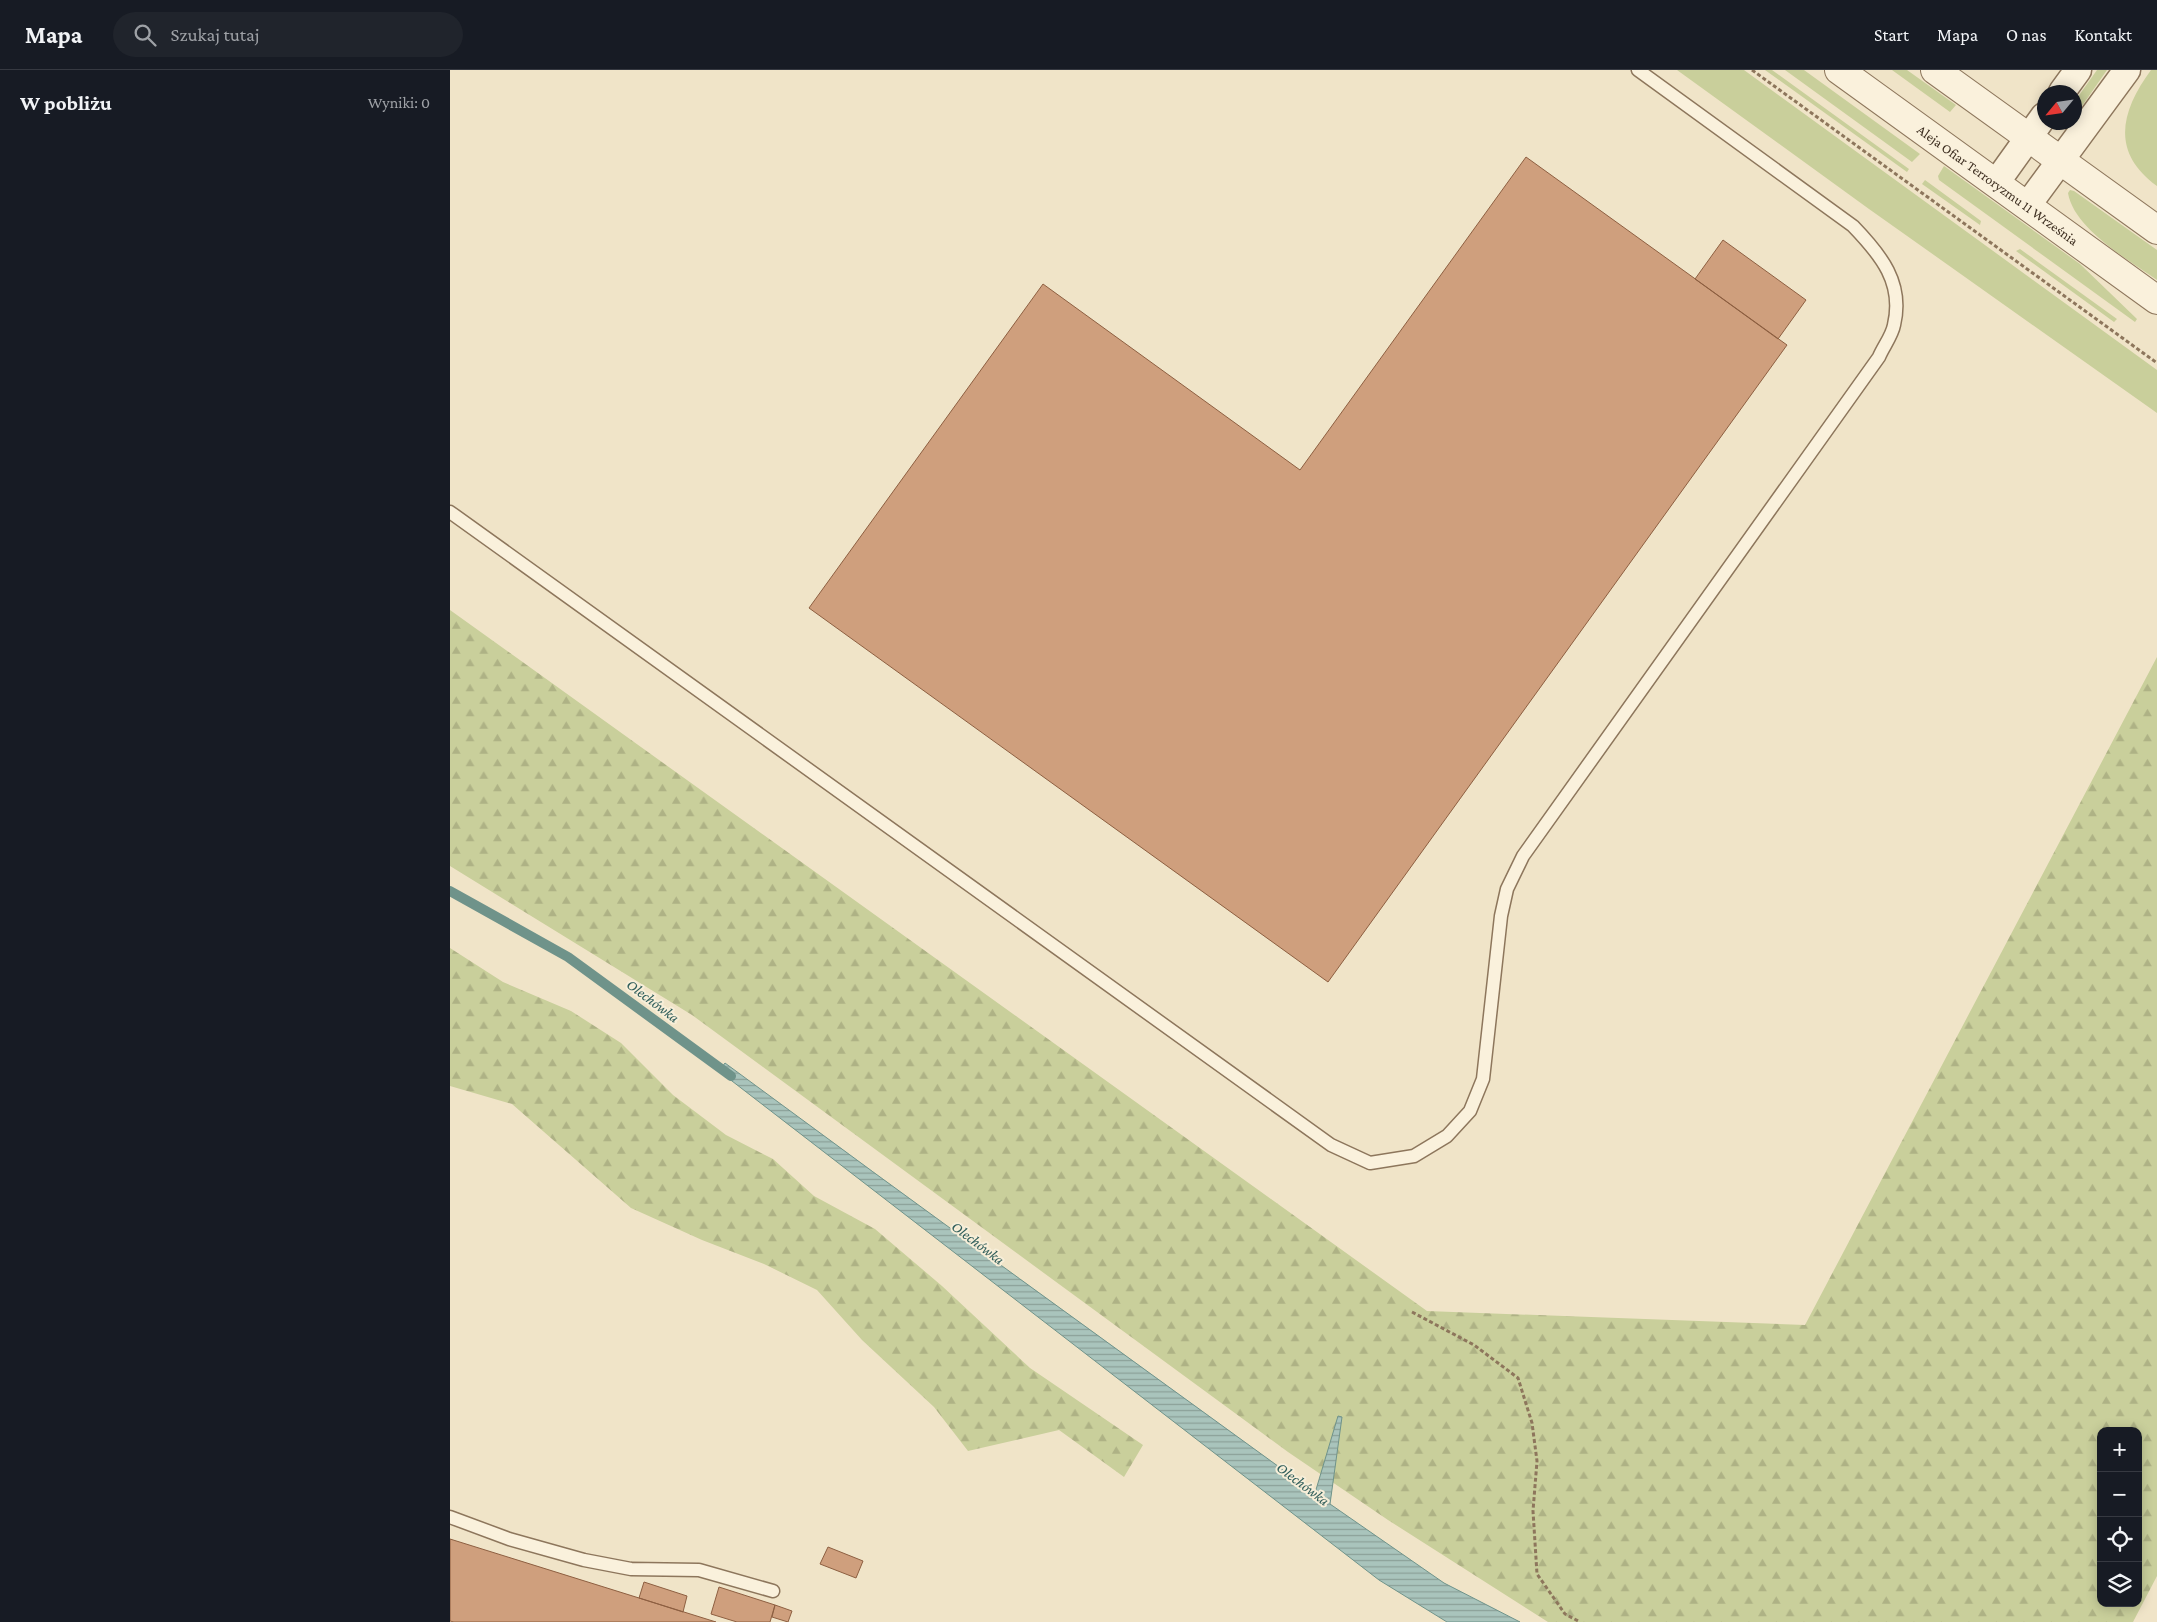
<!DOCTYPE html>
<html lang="pl">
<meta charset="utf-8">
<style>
body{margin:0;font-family:"Crimson Pro",serif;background:#20242c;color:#f1f3f6}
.controls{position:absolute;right:15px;bottom:15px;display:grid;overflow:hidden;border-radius:10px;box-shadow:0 2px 12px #0003}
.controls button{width:45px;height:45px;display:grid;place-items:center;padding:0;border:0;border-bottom:1px solid #363941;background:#171b24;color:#f1f3f6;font:25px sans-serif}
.compass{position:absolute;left:1587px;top:15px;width:45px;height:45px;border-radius:50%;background:#171b24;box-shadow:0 2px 12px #0003;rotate:241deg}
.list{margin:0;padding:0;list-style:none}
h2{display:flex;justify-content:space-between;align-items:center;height:65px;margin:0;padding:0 20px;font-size:21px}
h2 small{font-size:16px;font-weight:400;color:#9ea1a6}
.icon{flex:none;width:28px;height:28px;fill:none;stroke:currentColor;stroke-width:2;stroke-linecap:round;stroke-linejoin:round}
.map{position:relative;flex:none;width:1707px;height:1552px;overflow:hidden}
header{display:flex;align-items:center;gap:30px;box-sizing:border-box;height:70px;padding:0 25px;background:#171b24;border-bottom:1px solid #363941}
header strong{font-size:24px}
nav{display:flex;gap:28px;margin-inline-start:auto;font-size:18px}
.search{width:350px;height:45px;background:#20242c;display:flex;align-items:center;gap:12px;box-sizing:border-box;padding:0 18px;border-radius:28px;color:#9ea1a6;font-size:19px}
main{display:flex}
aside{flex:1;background:#171b24}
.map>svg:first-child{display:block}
</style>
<header>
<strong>Mapa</strong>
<div class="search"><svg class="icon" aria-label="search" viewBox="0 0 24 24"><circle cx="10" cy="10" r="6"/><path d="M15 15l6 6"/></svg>Szukaj tutaj</div>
<nav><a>Start</a><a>Mapa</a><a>O nas</a><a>Kontakt</a></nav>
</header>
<main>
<aside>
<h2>W pobliżu<small>Wyniki: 0</small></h2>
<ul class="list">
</ul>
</aside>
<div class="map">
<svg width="1707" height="1552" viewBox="0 0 1707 1552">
<defs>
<pattern id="forest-firs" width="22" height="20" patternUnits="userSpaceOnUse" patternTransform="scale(1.25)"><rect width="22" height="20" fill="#c9cf9b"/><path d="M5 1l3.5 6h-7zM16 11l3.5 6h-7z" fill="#aeb285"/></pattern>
<pattern id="water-rules" width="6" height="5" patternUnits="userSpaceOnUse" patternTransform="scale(1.25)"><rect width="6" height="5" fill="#a9c4bc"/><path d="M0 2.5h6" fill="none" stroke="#8ba098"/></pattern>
</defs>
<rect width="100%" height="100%" fill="#f0e4c8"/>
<path fill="#c9cf9b" d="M1227 0H1294L1707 300V343L1419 139Z
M1315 0H1322L1459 99 1457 102Z
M1335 0H1354L1470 84 1462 92Z
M1442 0H1457L1506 35 1500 42Z
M1647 0H1657L1625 46V31Z
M1701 0H1707V116C1660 82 1671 41 1701 0Z
M1494 96 1630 194 1687 249 1685 252 1489 110 1488 106Z
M1475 110 1531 151 1530 155 1472 114Z
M1620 120 1624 121 1707 180V210C1679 190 1624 159 1618 123Z
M1570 179 1667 249 1664 252 1566 181Z"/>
<path fill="url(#forest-firs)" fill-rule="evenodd" d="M0 540 977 1241 1355 1255 1707 587V1506L1683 1552H1098L938 1450 838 1382 242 945 0 796ZM1651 1361H1688V1533H1651Z
M0 878 53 912 121 941 171 973 223 1025 276 1065 323 1089 364 1126 425 1159 492 1216 580 1298 693 1375 674 1407 609 1360 518 1381 484 1337 412 1270 367 1220 314 1194 252 1170 181 1138 62 1034 0 1016Z"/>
<path fill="url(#water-rules)" stroke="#6f938a" d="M275 993C471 1138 668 1280 865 1423L888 1346 892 1347 880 1434 994 1513 1070 1552H997L929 1510 269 1001Z"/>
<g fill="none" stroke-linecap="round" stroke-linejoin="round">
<path stroke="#6f938a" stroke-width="10" d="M0 821 118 887 281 1006"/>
</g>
<path fill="#cf9f7d" stroke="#8d5f41" d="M1076 87 1337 275 878 912 359 538 593 214 850 400Z
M1273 170 1356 230 1328 269 1245 209Z
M0 1469 189 1528 266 1552H4L0 1551Z
M378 1477 413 1491 406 1508 370 1494Z
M194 1512 237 1526 233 1542 189 1528Z
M269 1517 325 1535 320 1552H287L261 1544Z
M325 1535 342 1541 338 1552 322 1547Z"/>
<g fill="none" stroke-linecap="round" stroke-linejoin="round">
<defs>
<path id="service" d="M0 442 881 1075 920 1093 964 1086 997 1066 1020 1041 1033 1009 1051 846 1057 819 1073 786 1429 287C1433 277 1442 266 1444 255 1454 213 1431 185 1403 156L1188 0
M0 1447 59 1469 134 1490 181 1499 249 1500 323 1521"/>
<path id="minor" d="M1612 22 1628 0
M1546 113 1594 46
M1577 136 1677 0"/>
<g id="tertiary">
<path id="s1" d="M1389 0 1707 230"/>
<path d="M1485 0 1707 160"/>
</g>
</defs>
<use href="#service" stroke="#8d765c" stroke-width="15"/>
<use href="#minor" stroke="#8d765c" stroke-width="29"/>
<use href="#tertiary" stroke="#8d765c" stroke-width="30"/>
<path stroke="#8d765c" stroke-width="3" stroke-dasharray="4 2.5" stroke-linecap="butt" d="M1302 0 1707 293
M962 1242 1024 1275 1068 1308 1082 1353 1087 1391 1083 1441 1087 1504 1115 1544 1130 1552"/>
<use href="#service" stroke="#faf1dc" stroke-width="12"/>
<use href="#minor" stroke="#faf1dc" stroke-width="26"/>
<use href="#tertiary" stroke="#faf1dc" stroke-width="28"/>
</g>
<g text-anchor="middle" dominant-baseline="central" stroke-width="4" stroke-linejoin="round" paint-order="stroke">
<g font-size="14" fill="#3d2e20" stroke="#f7eed8">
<text stroke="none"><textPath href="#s1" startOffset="196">Aleja Ofiar Terroryzmu 11 Września</textPath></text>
</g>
<g font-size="15" font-style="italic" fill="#2f5d5a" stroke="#f7eed8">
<text transform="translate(203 931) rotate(37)">Olechówka</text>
<text transform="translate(528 1173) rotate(37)">Olechówka</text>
<text transform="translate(853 1414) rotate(37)">Olechówka</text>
</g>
</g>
</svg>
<div class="controls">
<button>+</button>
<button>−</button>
<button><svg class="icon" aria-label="locate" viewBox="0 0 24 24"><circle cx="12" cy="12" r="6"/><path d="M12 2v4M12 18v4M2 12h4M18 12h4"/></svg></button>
<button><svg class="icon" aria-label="layers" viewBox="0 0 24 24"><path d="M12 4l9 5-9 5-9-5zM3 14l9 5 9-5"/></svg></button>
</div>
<svg class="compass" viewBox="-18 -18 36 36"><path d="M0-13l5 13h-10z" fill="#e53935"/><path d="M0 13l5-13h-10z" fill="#9ea1a6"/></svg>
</div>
</main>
